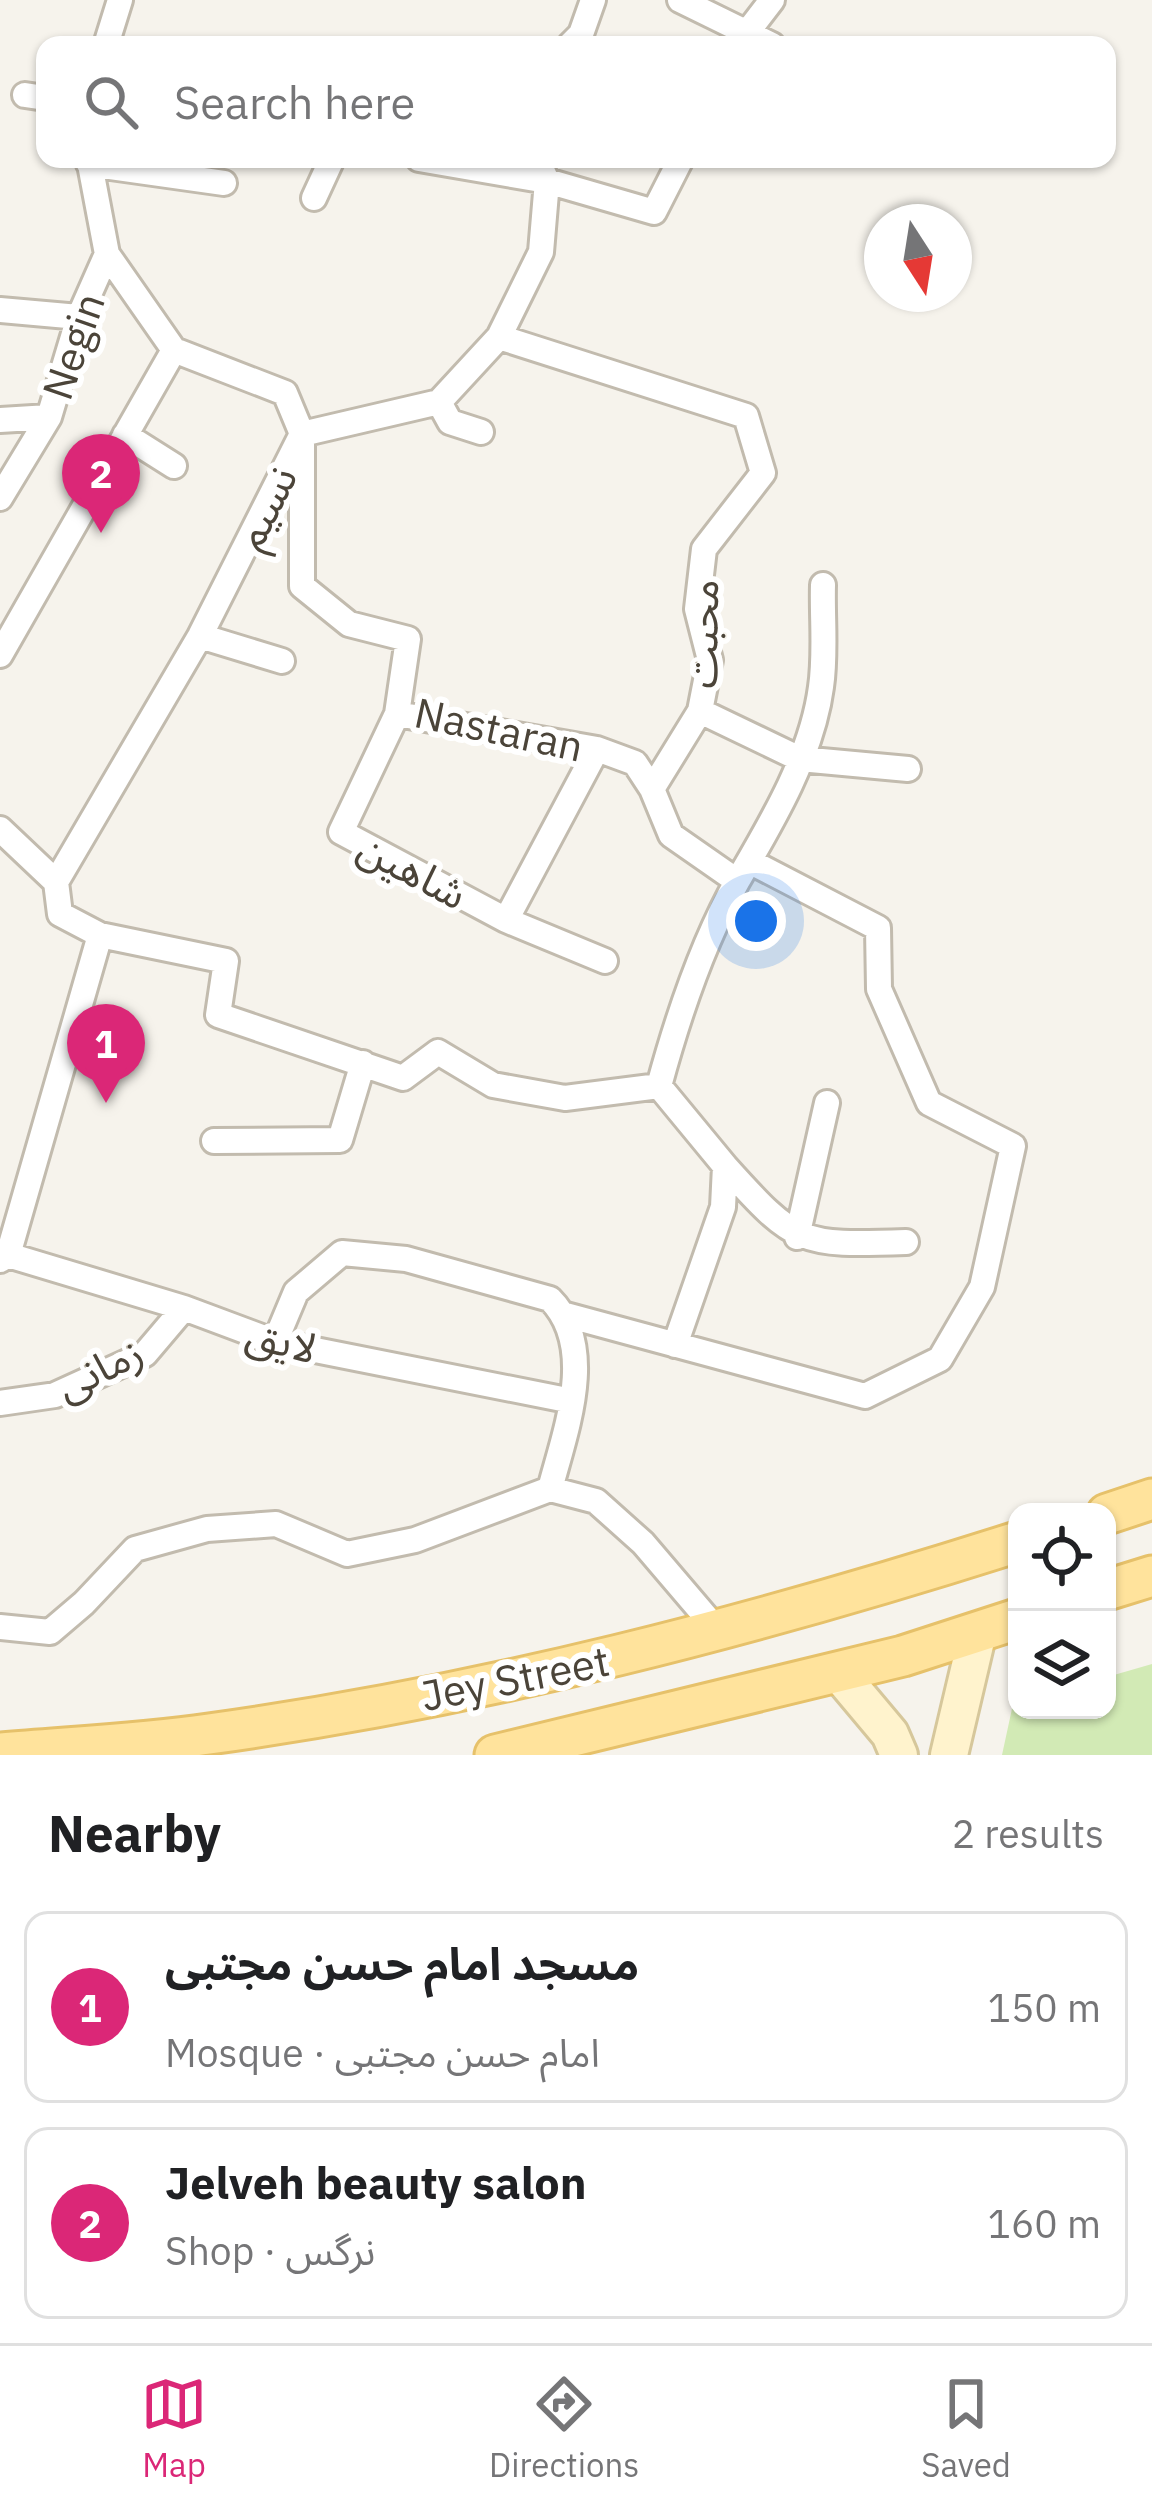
<!DOCTYPE html>
<meta charset="utf-8">
<style>
body{margin:0;font-family:"IBM Plex Sans","Noto Sans Arabic",sans-serif;background:#f2f2f2;color:#202124}
.controls{position:absolute;right:36px;bottom:36px;display:grid;overflow:hidden;border-radius:24px;box-shadow:0 3px 9px #0004}
.controls button{width:108px;height:108px;display:grid;place-items:center;padding:0;border:0;border-bottom:3px solid #e0e0e0;background:#fff;color:#202124;font:60px sans-serif}
.compass{position:absolute;left:864px;top:204px;width:108px;height:108px;border-radius:50%;background:#fff;box-shadow:0 3px 9px #0004;rotate:168deg}
.you{position:absolute;left:756px;top:921px;width:42px;height:42px;margin:-30px;border:9px solid #fff;border-radius:50%;background:#1a73e8;box-shadow:0 0 0 18px #1a73e833}
.badge{display:grid;place-items:center;width:78px;height:78px;border-radius:50%;background:#db2777;color:#fff;font-size:39px;font-weight:700}
.pin{position:absolute;translate:-50% -99px;filter:drop-shadow(0 3px 6px #0008)}
.pin::after{content:'';position:absolute;top:63px;width:42px;height:36px;background:inherit;clip-path:polygon(0 0,100% 0,50% 100%)}
.list{margin:0;padding:0;list-style:none}
h2{display:flex;justify-content:space-between;align-items:center;height:156px;margin:0;padding:0 48px;font-size:51px}
h2 small{font-size:39px;font-weight:400;color:#757577}
.list li{display:grid;grid-template-columns:78px 1fr auto;gap:36px;align-items:center;box-sizing:border-box;height:192px;margin:0 24px 24px;padding:0 24px;border:3px solid #e0e0e0;border-radius:24px}
.list b{display:block;font-size:45px;white-space:nowrap}
.list p{margin:0;font-size:39px;white-space:nowrap;color:#757577}
.list em{font-size:39px;font-style:normal;color:#757577}
.icon{flex:none;width:66px;height:66px;fill:none;stroke:currentColor;stroke-width:2;stroke-linecap:round;stroke-linejoin:round}
.map{position:relative;flex:none;width:1152px;height:1755px;overflow:hidden}
.search{position:absolute;background:#fff;box-shadow:0 3px 9px #0004;left:36px;right:36px;top:36px;height:132px;display:flex;align-items:center;gap:30px;box-sizing:border-box;padding:0 42px;border-radius:24px;color:#757577;font-size:45px}
.sheet{height:588px;background:#fff}
nav{display:flex;justify-content:space-around;align-items:center;box-sizing:border-box;height:168px;border-top:3px solid #e0e0e0;background:#fff;font-size:33px;color:#757577}
nav a{display:grid;justify-items:center;gap:6px}
nav .on{color:#db2777}
.map>svg:first-child{display:block}
</style>
<div class="map">
<svg width="1152" height="1755" viewBox="0 0 1152 1755">
<rect width="100%" height="100%" fill="#f6f3ec"/>
<path fill="#d2eab5" d="M1152 1664V1755H1002L1013 1704 1017 1703V1710H1107V1677Z"/>
<g fill="none" stroke-linecap="round" stroke-linejoin="round">
<defs>
<path id="street" d="M680 0 772 45
M739 43 772 0
M106 45 120 0
M570 45 581 34 593 0
M25 95 45 98
M89 159 107 254 174 350 285 393 302 434V586L349 624 408 639 397 714 597 749 635 763 652 789 671 835 737 881
M419 159 547 181 654 212 681 159
M89 164 224 183
M314 198 332 159
M0 310 79 317
M499 337 746 416 763 473 704 549 697 609 710 660 700 711 652 789
M439 402 450 422 481 432
M0 420 49 417
M125 435 174 466
M0 498 49 417 79 317 107 254
M200 636 282 661
M0 655 174 350
M700 711 800 759 908 769
M397 714 341 832 506 920 605 961
M0 829 56 882
M56 882 200 636 302 434 439 402 499 337 541 252 547 181 537 159
M56 882 60 914 100 935 226 961 218 1015 403 1078 438 1052 493 1085 565 1098 659 1086
M506 920 597 749
M214 1141 340 1140 363 1063
M725 1166C795 1244 800 1246 906 1242
M797 1237 827 1103
M8 1255 100 935
M0 1260 8 1255 184 1308 275 1342 572 1401
M566 1315 865 1396 940 1359 982 1287 1013 1146 929 1103 879 989 878 928 751 862
M275 1342 296 1292 342 1253 406 1259 550 1299C598 1347 565 1432 550 1489
M675 1345 723 1207 725 1166 659 1086C678 1016 702 943 738 880 772 822 812 755 821 687 826 654 822 618 823 585
M0 1403 55 1395 145 1354 184 1308
M0 1627 50 1632 84 1603 135 1549 207 1529 276 1524 347 1554 415 1540 550 1489 596 1501 643 1543 718 1631"/>
<path id="secondary" d="M838 1672 890 1734 899 1755
M949 1755 978 1632"/>
<path id="primary" d="M1107 1514 1152 1499
M1107 1590 1152 1576
M0 1753C70 1747 140 1744 209 1734 485 1696 753 1626 1017 1542
M495 1755 903 1656 1017 1619"/>
</defs>
<use href="#street" stroke="#c2bbae" stroke-width="30"/>
<use href="#secondary" stroke="#d6c79b" stroke-width="42"/>
<use href="#primary" stroke="#e6c16a" stroke-width="45"/>
<use href="#street" stroke="#fff" stroke-width="24"/>
<use href="#secondary" stroke="#fff3cd" stroke-width="36"/>
<use href="#primary" stroke="#ffe39c" stroke-width="39"/>
</g>
<g text-anchor="middle" dominant-baseline="central" stroke-width="12" stroke-linejoin="round" paint-order="stroke">
<g font-size="42" fill="#4b4439" stroke="#fff">
<text transform="translate(73 346) rotate(-71)">Negin</text>
<text transform="translate(265 507) rotate(-63)">نسیم</text>
<text transform="translate(702 634) rotate(-89)">محبت</text>
<text transform="translate(499 729) rotate(12)">Nastaran</text>
<text transform="translate(413 870) rotate(28)">شاهین</text>
<text transform="translate(282 1340) rotate(15)">لایق</text>
<text transform="translate(99 1368) rotate(-26)">زمانی</text>
<text transform="translate(515 1678) rotate(-11)">Jey Street</text>
</g>
</g>
</svg>
<div class="controls">
<button><svg class="icon" aria-label="locate" viewBox="0 0 24 24"><circle cx="12" cy="12" r="6"/><path d="M12 2v4M12 18v4M2 12h4M18 12h4"/></svg></button>
<button><svg class="icon" aria-label="layers" viewBox="0 0 24 24"><path d="M12 4l9 5-9 5-9-5zM3 14l9 5 9-5"/></svg></button>
</div>
<svg class="compass" viewBox="-18 -18 36 36"><path d="M0-13l5 13h-10z" fill="#e53935"/><path d="M0 13l5-13h-10z" fill="#757577"/></svg>
<div class="you"></div>
<div class="pin badge" style="left:106px;top:1103px">1</div>
<div class="pin badge" style="left:101px;top:533px">2</div>
<div class="search"><svg class="icon" aria-label="search" viewBox="0 0 24 24"><circle cx="10" cy="10" r="6"/><path d="M15 15l6 6"/></svg>Search here</div>
</div>
<section class="sheet">
<h2>Nearby<small>2 results</small></h2>
<ul class="list">
<li><span class="badge">1</span><div><b>مسجد امام حسن مجتبی</b><p>Mosque · امام حسن مجتبی</p></div><em>150 m</em></li>
<li><span class="badge">2</span><div><b>Jelveh beauty salon</b><p>Shop · نرگس</p></div><em>160 m</em></li>
</ul>
</section>
<nav>
<a class="on"><svg class="icon" aria-label="map" viewBox="0 0 24 24"><path d="M3 6l6-2 6 2 6-2v14l-6 2-6-2-6 2zM9 4v14M15 6v14"/></svg>Map</a>
<a><svg class="icon" aria-label="directions" viewBox="0 0 24 24"><path d="M12 3l9 9-9 9-9-9zM9 14v-3h6M13 9l2 2-2 2"/></svg>Directions</a>
<a><svg class="icon" aria-label="saved" viewBox="0 0 24 24"><path d="M7 4h10v16l-5-4-5 4z"/></svg>Saved</a>
</nav>
